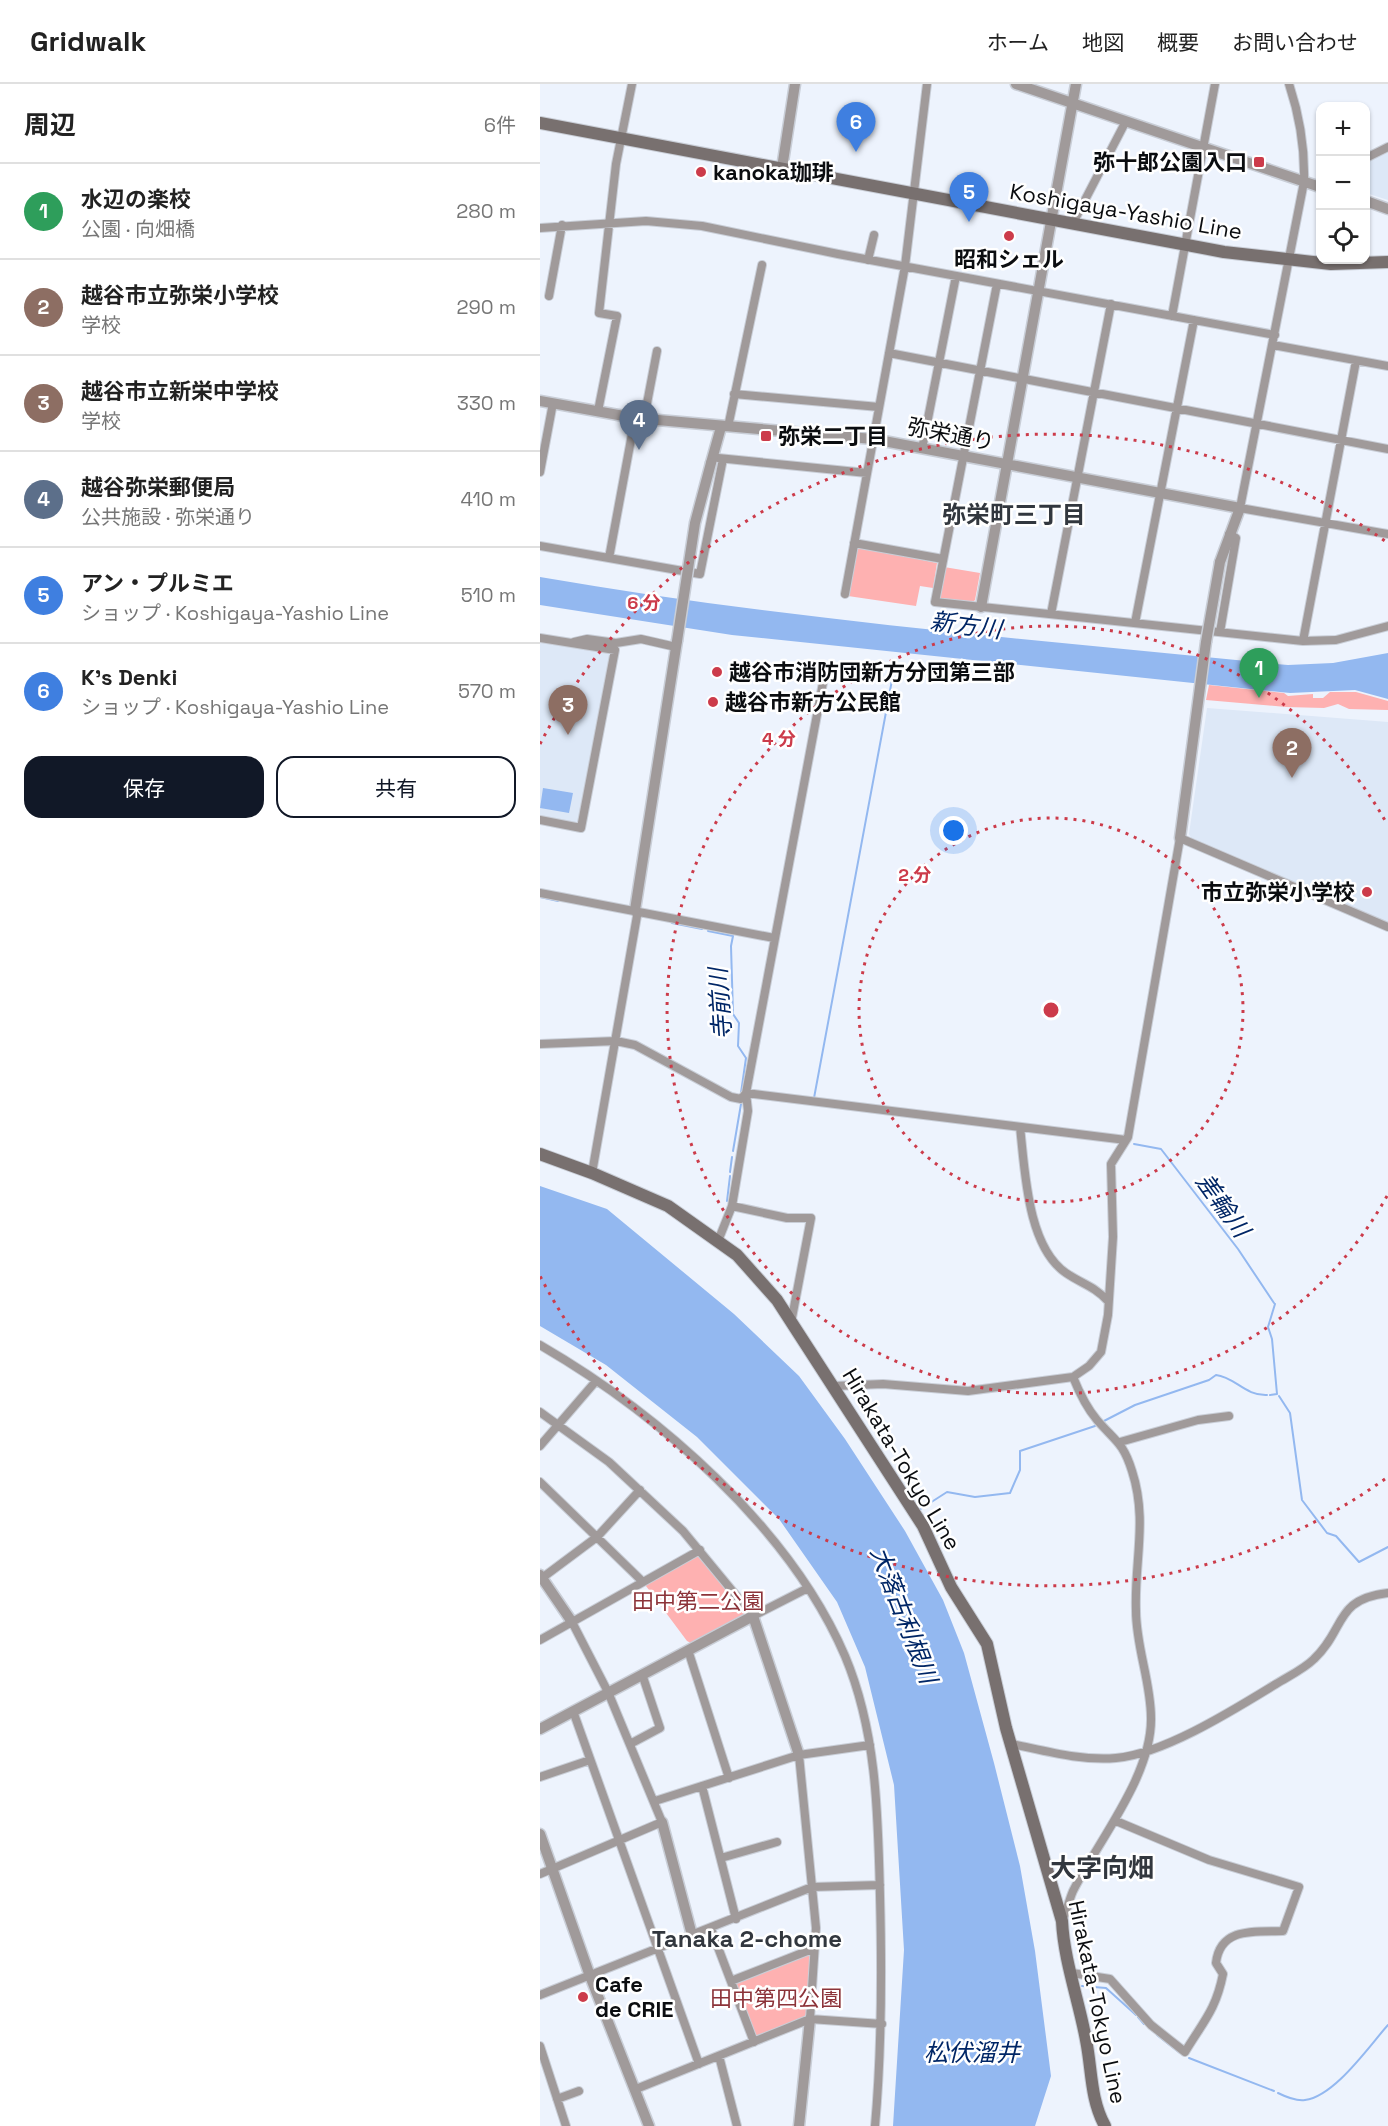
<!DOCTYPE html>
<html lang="ja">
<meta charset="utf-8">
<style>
body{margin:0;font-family:"Space Grotesk","Noto Sans JP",sans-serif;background:#f6f6f6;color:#222}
.controls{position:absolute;right:18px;top:18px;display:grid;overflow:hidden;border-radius:12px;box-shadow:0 2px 4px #0004}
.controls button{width:54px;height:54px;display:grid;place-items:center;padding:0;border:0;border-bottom:2px solid #e0e0e0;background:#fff;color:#222;font:30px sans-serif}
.you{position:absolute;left:414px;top:747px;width:21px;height:21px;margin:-15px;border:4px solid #fff;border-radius:50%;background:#1a73e8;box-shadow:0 0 0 9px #1a73e833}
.badge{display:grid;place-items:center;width:39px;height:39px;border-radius:50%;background:#111827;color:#fff;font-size:20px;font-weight:700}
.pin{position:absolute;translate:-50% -50px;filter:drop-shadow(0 2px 3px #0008)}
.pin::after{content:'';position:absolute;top:32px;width:21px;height:18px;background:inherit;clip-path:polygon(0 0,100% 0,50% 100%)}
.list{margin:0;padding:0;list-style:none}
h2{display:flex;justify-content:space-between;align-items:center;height:78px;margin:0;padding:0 24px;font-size:26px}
h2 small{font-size:20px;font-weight:400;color:#767676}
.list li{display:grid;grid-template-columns:39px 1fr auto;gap:18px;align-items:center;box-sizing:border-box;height:96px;padding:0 24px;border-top:2px solid #e0e0e0}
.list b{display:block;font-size:22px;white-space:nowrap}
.list p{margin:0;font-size:20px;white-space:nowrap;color:#767676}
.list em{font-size:20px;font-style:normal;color:#767676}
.actions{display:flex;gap:12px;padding:18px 24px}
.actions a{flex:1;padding:14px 0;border:2px solid #111827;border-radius:18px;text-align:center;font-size:21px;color:#111827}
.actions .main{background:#111827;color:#fff}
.icon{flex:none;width:33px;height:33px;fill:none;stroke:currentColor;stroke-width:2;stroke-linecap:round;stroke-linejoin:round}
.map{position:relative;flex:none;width:848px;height:2042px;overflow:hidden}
header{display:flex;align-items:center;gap:36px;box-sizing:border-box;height:84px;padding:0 30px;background:#fff;border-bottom:2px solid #e0e0e0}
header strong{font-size:28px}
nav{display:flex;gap:33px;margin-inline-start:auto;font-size:21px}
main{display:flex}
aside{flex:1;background:#fff}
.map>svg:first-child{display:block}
</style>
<header>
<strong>Gridwalk</strong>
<nav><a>ホーム</a><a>地図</a><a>概要</a><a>お問い合わせ</a></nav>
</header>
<main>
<aside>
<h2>周辺<small>6件</small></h2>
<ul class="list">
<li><span class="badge" style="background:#2e9e5b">1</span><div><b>水辺の楽校</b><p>公園 · 向畑橋</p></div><em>280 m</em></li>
<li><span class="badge" style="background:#8d6e63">2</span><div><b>越谷市立弥栄小学校</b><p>学校</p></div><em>290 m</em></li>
<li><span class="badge" style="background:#8d6e63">3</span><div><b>越谷市立新栄中学校</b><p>学校</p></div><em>330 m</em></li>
<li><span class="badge" style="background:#5c6f8a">4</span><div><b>越谷弥栄郵便局</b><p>公共施設 · 弥栄通り</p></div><em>410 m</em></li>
<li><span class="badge" style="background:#3f7fe0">5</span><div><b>アン・プルミエ</b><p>ショップ · Koshigaya-Yashio Line</p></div><em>510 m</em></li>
<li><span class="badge" style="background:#3f7fe0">6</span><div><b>K's Denki</b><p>ショップ · Koshigaya-Yashio Line</p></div><em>570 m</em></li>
</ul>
<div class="actions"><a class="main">保存</a><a>共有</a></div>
</aside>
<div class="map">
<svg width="848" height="2042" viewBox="0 0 848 2042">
<rect width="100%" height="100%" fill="#edf3fd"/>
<path fill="#dde8f7" d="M848 67V116L826 109V78Z
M0 557 71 569 38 741 0 733Z
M667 624 848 638V839L651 754 649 750Z"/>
<path fill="#feb1b1" d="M320 463 397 479 393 504 380 502 376 522 308 512 316 466Z
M404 483 440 489 435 516 432 519 401 515 399 512Z
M669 601 744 609 748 612 773 610V614H783L790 608H816L848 617V626L809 625 798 620 784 624 746 623 666 616Z
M160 1466 213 1532 153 1560 147 1557 103 1498Z
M275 1864 270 1935 214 1958 191 1897Z"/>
<path fill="#93b8f0" d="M0 493C247 536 498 556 748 581L793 579 848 569V615L815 606 750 609 192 551 0 521Z
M3 704 33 709 29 729 0 724Z
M0 1102 67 1125 194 1230 259 1292 305 1355 365 1447 403 1516 424 1569 454 1679 480 1782 495 1867 511 1992 495 2042H353L364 1866 354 1701 325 1583 297 1518 239 1435 157 1353 66 1281 0 1242Z"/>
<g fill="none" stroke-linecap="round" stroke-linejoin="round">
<path stroke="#93b8f0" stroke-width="2" d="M0 813 18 817
M132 839 162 845
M168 847 193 852 191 862 193 930 199 939 198 962 206 974 201 1009
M274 1014 352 596
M594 1060 621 1065 698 1165 734 1219
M193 1067 201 1020
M190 1088 192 1073
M187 1117 190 1092
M730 1311 737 1310 732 1255 728 1243 735 1220
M739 1312 750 1329 762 1416 787 1449 796 1452 819 1478 848 1463
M562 1338 595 1321 669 1296 676 1291C695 1293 705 1312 727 1311
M379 1426 407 1408 435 1413 470 1409 480 1386V1367L555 1342
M542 1902 566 1904 596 1931
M598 1933 604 1940
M617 1951 640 1969
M649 1974 734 2007
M738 2009C746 2013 757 2017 765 2016 795 2012 829 1962 848 1941"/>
<defs>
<path id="minor" d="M749 0C760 33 765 63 764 98L700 424 848 450
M826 74 848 63
M533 139 586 37
M0 144 106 137 162 142 298 170 735 251
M328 176 334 151
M457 200 395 518 763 557 796 556 848 542
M9 212 22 141
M632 232 675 0
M733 261 848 282
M349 269 848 365
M194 310 339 323
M58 327 77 232 59 229 76 80 92 0
M104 335 117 267
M188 343 222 181
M382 365 416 192
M178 374 327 389
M0 388 13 319
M314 459 403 475
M0 462 160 490 183 375
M69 474 95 334
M305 510 365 182 387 0
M511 530 571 220
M595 539 654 236
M680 548 696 454 689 450
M0 554 75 566 41 744 0 736
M763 557 816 277
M34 558 47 555 76 559 101 555 136 563
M0 809 234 854
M0 960 76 957 95 961 191 1013 201 1015 206 1009 586 1056
M480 1043C485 1086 487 1162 526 1189 542 1200 554 1202 568 1217
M52 1089 97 832 95 826
M192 1122 247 1134H271L251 1239
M178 1157 192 1122 208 1027 206 1009 285 588
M0 1261C119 1330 250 1444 305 1572 337 1648 338 1731 340 1812 342 1889 342 1965 335 2042
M294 1302 343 1300 428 1307 533 1293 549 1282 561 1268 568 1231 573 1153 571 1080 588 1053 640 754 848 843
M0 1328 69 1378 143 1447 213 1532 268 1504
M580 1358 658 1336 689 1332
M0 1362 56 1297
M0 1398 103 1498
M2 1494 57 1453 100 1406
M0 1556 160 1466
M148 1566 189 1694
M33 1627 159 1980
M90 1660 120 1644 102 1590
M472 1660C506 1667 541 1677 576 1674 624 1670 695 1625 736 1600 749 1592 764 1585 774 1575 806 1545 794 1515 848 1509
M259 1671 276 1844 270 1935
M0 1693 50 1676
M162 1702 196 1835
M115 1717 259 1671 330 1661
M181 1774 237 1758
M0 1790 122 1738 68 1608 32 1538
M522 1836C527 1827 529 1816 533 1807 558 1757 612 1692 611 1634 611 1598 596 1563 596 1527 594 1478 608 1436 592 1387 583 1358 575 1357 557 1336 546 1323 539 1308 533 1293
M171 1845 214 1958
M532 1889 570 1895 611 1941 645 1968C663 1938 676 1926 683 1890L676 1879C680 1842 717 1848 743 1847L759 1803 669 1776 576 1737
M191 1897 275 1864
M0 1911 272 1803 340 1801
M0 1962 26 2042
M179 1972 197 2042
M96 2005 270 1935 342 1940
M17 2015 39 2007"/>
<path id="tertiary" d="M476 0 780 103
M242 84 255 0
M826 117 848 125
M0 317 95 334 333 355 700 424 680 478
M171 379 181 343
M441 523 536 0
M640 754 666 558
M95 826 137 557
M0 1491 32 1538
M0 1645 213 1532 259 1671
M122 1738 152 1851
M0 1750 50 1892 109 2042
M259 2042 270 1935"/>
<path id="secondary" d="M0 39 684 168 791 180 848 178
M0 1070 52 1089 128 1122 197 1171 237 1216 383 1442 411 1503 447 1560 466 1644 522 1837C524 1877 539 1917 546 1956 552 1985 550 2015 565 2042"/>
</defs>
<use href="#minor" stroke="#c9ced7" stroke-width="10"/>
<use href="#tertiary" stroke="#c9ced7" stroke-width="13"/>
<use href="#secondary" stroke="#c9ced7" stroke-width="14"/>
<use href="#minor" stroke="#a09a9a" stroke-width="8"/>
<use href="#tertiary" stroke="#a09a9a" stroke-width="10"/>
<use href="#secondary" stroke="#78706f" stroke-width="12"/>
<defs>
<path id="tertiary-bridge" d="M137 557 155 439 171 379
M666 558 680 478"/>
</defs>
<use href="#tertiary-bridge" stroke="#c9ced7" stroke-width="13" stroke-linecap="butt"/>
<use href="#tertiary-bridge" stroke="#a09a9a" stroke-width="10"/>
</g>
<g fill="none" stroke="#cc3b4a" stroke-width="3" stroke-dasharray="3 6">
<circle cx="511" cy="926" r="192"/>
<path d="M847 1112A384 384 0 1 1 847 740"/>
<path d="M845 1395A576 576 0 0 1 0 1192M0 660A576 576 0 0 1 845 457"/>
</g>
<g fill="#cc3b4a" stroke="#fff" stroke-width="2">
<rect x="713" y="72" width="12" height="12" rx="3"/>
<circle cx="161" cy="88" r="6"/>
<circle cx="469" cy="152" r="6"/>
<rect x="220" y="346" width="12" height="12" rx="3"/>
<circle cx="177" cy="588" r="6"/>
<circle cx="173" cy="618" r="6"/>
<circle cx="827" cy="808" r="6"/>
<circle cx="43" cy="1913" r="6"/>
</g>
<g text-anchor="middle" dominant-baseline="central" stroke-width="5" stroke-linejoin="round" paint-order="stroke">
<g font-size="22" font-weight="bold" fill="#0b0d10" stroke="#fff" text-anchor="start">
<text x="707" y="78" text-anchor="end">弥十郎公園入口</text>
<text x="173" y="88">kanoka珈琲</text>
<text x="469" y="175" text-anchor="middle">昭和シェル</text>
<text x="238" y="352">弥栄二丁目</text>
<text x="189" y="588">越谷市消防団新方分団第三部</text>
<text x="185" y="618">越谷市新方公民館</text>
<text x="815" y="808" text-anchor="end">市立弥栄小学校</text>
<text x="55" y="1900">Cafe<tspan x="55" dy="25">de CRIE</tspan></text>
</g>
<g font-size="22" fill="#0b0d10" stroke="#fff">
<text transform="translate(586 127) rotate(10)">Koshigaya-Yashio Line</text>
<text transform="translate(411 350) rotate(11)">弥栄通り</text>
<text transform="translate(362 1375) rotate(59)">Hirakata-Tokyo Line</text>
<text transform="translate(558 1918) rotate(78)">Hirakata-Tokyo Line</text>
</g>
<g font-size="22" fill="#8c3339" stroke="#fff">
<text x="158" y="1517">田中第二公園</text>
<text x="236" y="1914">田中第四公園</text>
</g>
<g font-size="24" font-weight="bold" fill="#32373e" stroke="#fff">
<text x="474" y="430">弥栄町三丁目</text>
<text x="207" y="1854">Tanaka 2-chome</text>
</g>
<g font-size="24" font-style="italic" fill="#002666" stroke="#fff">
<text transform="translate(426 541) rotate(7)">新方川</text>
<text transform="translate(180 920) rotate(-94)">寺前川</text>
<text transform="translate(683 1121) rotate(54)">差輪川</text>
<text transform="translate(364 1531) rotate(69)">大落古利根川</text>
<text x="432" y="1968">松伏溜井</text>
</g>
<g font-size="26" font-weight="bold" fill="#32373e" stroke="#fff">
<text x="562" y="1784">大字向畑</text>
</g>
</g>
<circle cx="511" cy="926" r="9" fill="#cc3b4a" stroke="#fff" stroke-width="3"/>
<g font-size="18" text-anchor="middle" font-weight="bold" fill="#cc3b4a" stroke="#fff" stroke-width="5" stroke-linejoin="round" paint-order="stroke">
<text x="104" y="525">6 分</text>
<text x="239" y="661">4 分</text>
<text x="375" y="797">2 分</text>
</g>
</svg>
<div class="controls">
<button>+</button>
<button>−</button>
<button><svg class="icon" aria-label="locate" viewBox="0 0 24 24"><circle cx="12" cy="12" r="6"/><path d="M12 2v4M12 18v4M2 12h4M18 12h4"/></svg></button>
</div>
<div class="you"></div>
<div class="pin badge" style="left:719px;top:614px;background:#2e9e5b">1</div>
<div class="pin badge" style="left:752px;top:694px;background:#8d6e63">2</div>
<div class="pin badge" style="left:28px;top:651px;background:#8d6e63">3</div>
<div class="pin badge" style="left:99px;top:366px;background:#5c6f8a">4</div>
<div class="pin badge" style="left:429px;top:138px;background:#3f7fe0">5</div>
<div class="pin badge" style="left:316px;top:68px;background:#3f7fe0">6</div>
</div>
</main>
